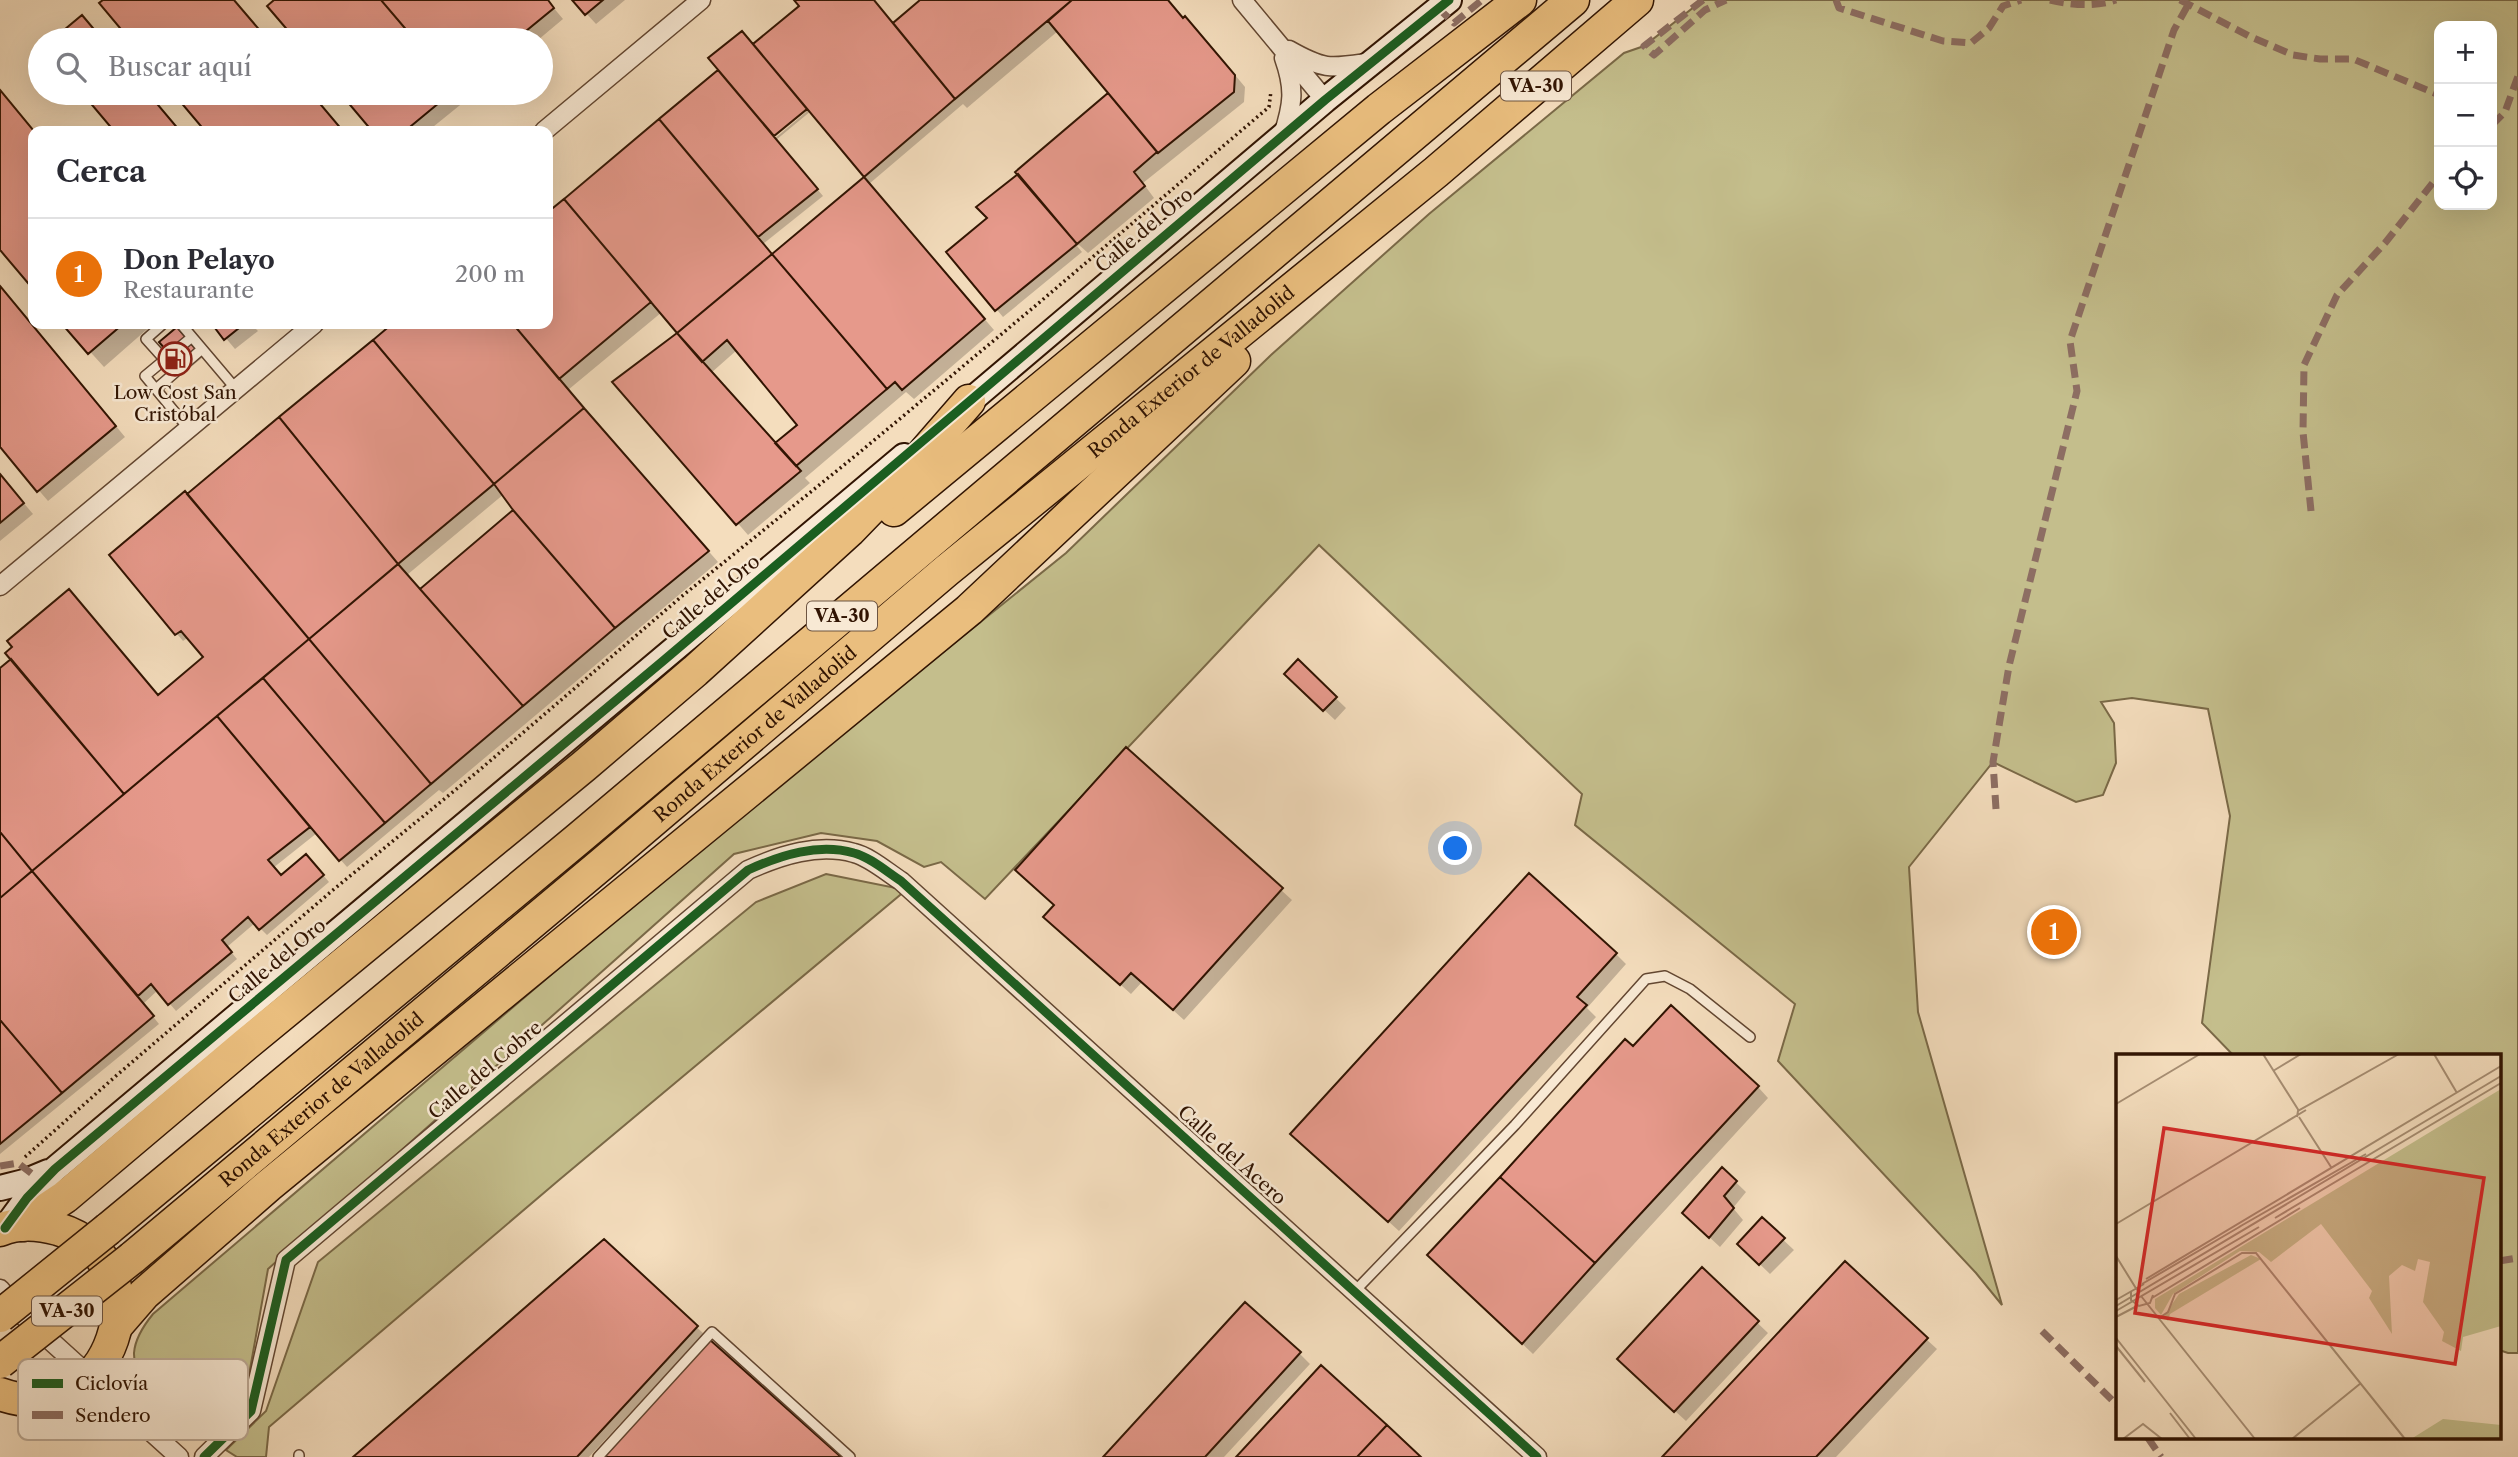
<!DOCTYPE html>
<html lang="es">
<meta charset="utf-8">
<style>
body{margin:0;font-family:"Libre Caslon Text",serif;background:#f2f2f3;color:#2b2b33}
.controls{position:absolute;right:21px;top:21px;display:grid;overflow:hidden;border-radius:14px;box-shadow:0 7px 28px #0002}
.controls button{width:63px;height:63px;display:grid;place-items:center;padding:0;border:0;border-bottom:2px solid #e1e1e2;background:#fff;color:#2b2b33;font:35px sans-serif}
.you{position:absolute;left:1456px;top:849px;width:24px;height:24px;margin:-18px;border:5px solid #fff;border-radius:50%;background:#1a73e8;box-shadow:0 0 0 10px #1a73e833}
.badge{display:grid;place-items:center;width:46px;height:46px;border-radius:50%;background:#0f766e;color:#fff;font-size:23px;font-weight:700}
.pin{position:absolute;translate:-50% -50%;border:4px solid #fff;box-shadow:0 2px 7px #0006}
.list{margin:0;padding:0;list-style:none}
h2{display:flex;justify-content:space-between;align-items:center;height:91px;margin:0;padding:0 28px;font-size:30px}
h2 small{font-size:23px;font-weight:400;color:#7c7c81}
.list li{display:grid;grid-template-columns:46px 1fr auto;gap:21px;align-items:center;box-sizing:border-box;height:112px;padding:0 28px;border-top:2px solid #e1e1e2}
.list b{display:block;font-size:26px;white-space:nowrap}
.list p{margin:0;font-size:23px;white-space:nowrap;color:#7c7c81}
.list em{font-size:23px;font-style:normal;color:#7c7c81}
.icon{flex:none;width:38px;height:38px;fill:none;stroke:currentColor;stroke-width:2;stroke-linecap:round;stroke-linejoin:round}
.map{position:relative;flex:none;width:2518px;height:1457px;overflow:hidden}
.search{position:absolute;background:#fff;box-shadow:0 7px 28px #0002;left:28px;top:28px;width:525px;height:77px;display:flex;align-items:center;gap:18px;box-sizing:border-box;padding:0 24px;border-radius:38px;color:#7c7c81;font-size:26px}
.panel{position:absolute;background:#fff;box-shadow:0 7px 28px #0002;left:28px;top:126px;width:525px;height:203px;border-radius:14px}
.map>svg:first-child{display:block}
</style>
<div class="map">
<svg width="2518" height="1457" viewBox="0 0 2518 1457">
<rect width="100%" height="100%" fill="#f4ddbd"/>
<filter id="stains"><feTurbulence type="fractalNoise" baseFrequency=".00286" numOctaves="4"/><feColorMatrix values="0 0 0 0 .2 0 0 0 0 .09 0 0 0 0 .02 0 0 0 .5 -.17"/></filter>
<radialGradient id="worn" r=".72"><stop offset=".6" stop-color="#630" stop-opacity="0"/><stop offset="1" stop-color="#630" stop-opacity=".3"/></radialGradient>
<path fill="#c4be8c" stroke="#7a6947" stroke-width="2" fill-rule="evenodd" d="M1703 0H2518V1353H2508L2499 1350V1056H2234L2202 1023 2230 816 2208 709 2132 698 2101 702 2114 723 2116 763 2103 795 2076 802 1993 762 1909 867 1918 1012 2002 1305 1976 1273 1778 1061 1795 1004 1575 825 1582 794 1319 545 985 899 941 862 924 867 877 841 821 833 734 854 268 1269 245 1397 207 1441C186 1422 133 1384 134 1353 135 1338 144 1325 153 1314L688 858 1066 553 1271 355 1429 214 1624 53 1644 46ZM2439 26H2492V205H2439Z
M826 874 906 890 559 1180 269 1427 266 1457H237L226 1450 266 1411 318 1262 756 902Z"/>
<path fill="#0003" fill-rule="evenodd" d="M106 0H234L267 40H132L102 4Z
M277 0H547L563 19 538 40H298L270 6Z
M574 0H625L596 24Z
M796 0H873L893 25 923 0H1167L1184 19 1185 18 1196 28 1245 87 1244 102 1143 183 1154 198 1088 253 1079 245 1077 246 1082 252 1003 317 949 252 989 219 1020 175 1018 172 1111 94 1058 31 967 108 963 104 869 184 994 330 914 399 906 392 805 478 810 483 748 535 615 382 679 333 662 312 568 390 718 562 443 793 439 790 347 867 317 833 273 868 281 877 313 863 329 882 267 935 255 923 227 947 237 959 176 1011 158 990 143 1004 159 1024 0 1154V670L159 697 206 657 189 637 183 641 177 634 112 555 187 496 395 324H548V214L801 6ZM804 109 806 112 773 140V135ZM811 111 866 177 772 256 763 244 823 196 776 140ZM737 350 799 426 776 445 711 373ZM504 494 516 510 420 591 407 575Z
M84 93H147L180 131H117Z
M175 93H311L343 131H207Z
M342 93H475L428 131H374Z
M0 286 125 437 48 501 0 445Z
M65 324H153L104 367Z
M214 324H251L258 331 235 349Z
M177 329 202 358 186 371 161 342Z
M0 475 33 514 0 541Z
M1298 662 1346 708 1335 720 1286 674Z
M1126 750 1292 900 1184 1020 1142 982 1131 994 1056 927V905Z
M1616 954 1626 964 1587 1008 1596 1017 1399 1231 1303 1144Z
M1758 1087 1768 1098 1533 1354 1440 1265Z
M1722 1169 1746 1192 1733 1208 1743 1220 1720 1247 1694 1223Z
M1762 1220 1794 1250 1770 1274 1739 1244Z
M604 1242 704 1334 589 1457H356Z
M1702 1270 1768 1333 1686 1421 1629 1369Z
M1926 1339 1937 1349 1836 1457H1665Z
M1299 1353 1310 1364 1224 1457H1105Z"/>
<path fill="#e6998b" stroke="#311402" stroke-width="2" d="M103 0H234L268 40H130L99 3Z
M274 0H381L415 40H296L267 6Z
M381 0H548L554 8 515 40H415Z
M572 0H603L585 15Z
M794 0H874L955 99 864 177 753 44 799 6Z
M920 0H1072L955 99 893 23Z
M1072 0H1168L1183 18 1185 16 1235 75 1234 92 1158 153 1048 21Z
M82 15 103 40H52Z
M742 31 807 109 774 136 708 58Z
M718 70 818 189 758 237 659 119Z
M0 90 34 131 33 289 0 250Z
M82 93H148L180 131H114Z
M173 93H311L343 131H205Z
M340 93H451L405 131H372Z
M1108 93 1157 152 1134 172 1145 186 1077 244 1015 172Z
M659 119 772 254 677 333 564 199Z
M1018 174 1077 244 995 311 946 252 987 218 976 207Z
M864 177 985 319 902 390 895 382 887 389 772 254Z
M564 199 651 302 559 379 513 324H548V212Z
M772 254 887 389 796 466 775 443 797 425 727 340 702 362 677 333Z
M0 286 116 426 37 492 0 447Z
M62 324H123L88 354Z
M212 324H244L224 340Z
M392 324H513L584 408 494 484 373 340Z
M177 327 200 354 182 369 159 342Z
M677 333 801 471 736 525 612 382Z
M373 340 494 484 398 564 279 417Z
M584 408 709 551 615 628 513 510 494 484Z
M279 417 398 564 309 639 187 494Z
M0 474 24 503 0 523Z
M185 491 309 639 124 794 5 653 12 647 7 641 69 589 158 695 203 657 181 631 175 635 109 555Z
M513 510 615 628 523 706 420 589Z
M398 564 523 706 431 784 309 639Z
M309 639 431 784 385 823 263 678Z
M11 659 124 794 32 871 0 832V668Z
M1298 659 1337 697 1323 711 1284 674Z
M263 678 385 823 339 861 217 716Z
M217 716 310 827 268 860 281 875 306 854 324 875 259 930 248 917 222 940 232 952 168 1005 151 984 138 996 32 871Z
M1126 747 1283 888 1173 1010 1131 973 1120 985 1043 917 1054 905 1015 870Z
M0 832 32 871 0 898Z
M32 871 154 1016 62 1093 0 1020V898Z
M1529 873 1617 953 1577 997 1587 1005 1388 1222 1290 1134Z
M1671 1005 1759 1086 1595 1263 1500 1177 1625 1039 1633 1046Z
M0 1020 62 1093 0 1144Z
M1722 1167 1737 1181 1724 1196 1734 1208 1709 1238 1682 1213Z
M1500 1177 1595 1263 1522 1344 1427 1255Z
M1762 1217 1785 1238 1759 1265 1737 1244Z
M604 1239 698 1326 577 1457H353Z
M1845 1261 1928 1338 1816 1457H1662Z
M1702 1267 1759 1321 1674 1412 1617 1359Z
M1245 1302 1301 1352 1205 1457H1103Z
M709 1339 841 1457H602Z
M1321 1365 1387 1425 1357 1457H1236Z
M1387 1425 1421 1457H1357Z"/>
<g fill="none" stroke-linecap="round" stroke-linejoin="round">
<defs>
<path id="lane" d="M163 324 146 339 164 359
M181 324 192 337
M156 389 202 349
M188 428 145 376 192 337 236 389
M1355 1291 1515 1125 1646 979 1665 976 1690 989 1750 1037
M299 1457V1455
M598 1457 712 1332 850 1457"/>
<path id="street" d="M1242 0 1325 100
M1289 50C1326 71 1331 68 1372 62
M544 131 701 0
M1283 135C1293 104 1295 89 1284 58
M0 586 314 324
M0 1289 21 1314 179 1457
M204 1457 251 1411 286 1260 748 870C781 855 818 843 854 853 870 857 887 872 901 881L1537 1457"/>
<path id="secondary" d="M956 413 1325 100 1449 0
M0 1188 24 1182 48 1172
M5 1228 27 1198 55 1169 904 456"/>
<g id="highway">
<path d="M894 510 1379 109 1520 0"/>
<path d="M23 1225 65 1197 245 1045 584 766 695 671 849 531 916 462 969 401"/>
<path d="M108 1229 578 839 1573 0"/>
<path d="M0 1230C18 1222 40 1224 58 1229 168 1263 112 1434 0 1394"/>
<path id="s1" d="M132 1258 603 863 946 571 1436 172 1637 0"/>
<path d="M118 1324 144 1294 268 1186 969 610 1234 361"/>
</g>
</defs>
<use href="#lane" stroke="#624631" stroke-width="12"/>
<use href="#street" stroke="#624631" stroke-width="21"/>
<use href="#secondary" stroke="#311402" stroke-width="28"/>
<use href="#highway" stroke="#311402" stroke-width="35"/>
<path stroke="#311402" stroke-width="3.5" stroke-dasharray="2 3.5" stroke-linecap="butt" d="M25 1157 117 1075 333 890 476 773 681 597 860 452 1034 307 1269 107 1271 91"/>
<use href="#lane" stroke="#f8e9d4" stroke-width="9"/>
<use href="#street" stroke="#f8e9d4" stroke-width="18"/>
<use href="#secondary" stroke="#f8e9d4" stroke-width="24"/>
<use href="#highway" stroke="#eabe7e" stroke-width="32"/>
<defs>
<path id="highway-bridge" d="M0 1316 108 1229
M0 1362 132 1258"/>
</defs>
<use href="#highway-bridge" stroke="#311402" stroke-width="35" stroke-linecap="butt"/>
<use href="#highway-bridge" stroke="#eabe7e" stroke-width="32"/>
<path stroke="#8d6e63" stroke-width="7" stroke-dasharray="14 7" stroke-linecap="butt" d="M1703 0 1644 46 1654 55 1705 10 1726 0
M1836 0 1839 8 1943 41 1971 43 1989 28 2003 6 2021 0
M2050 0C2071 5 2095 7 2116 0
M2180 0 2249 36 2293 55 2320 59H2353L2439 95
M1438 8 1454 23 1482 0
M2492 125 2505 112 2518 76
M2311 511 2303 432 2304 365 2337 295 2385 243 2439 175
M1996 809 1993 762 2009 666 2077 391 2070 341 2174 30 2188 5
M0 1166 18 1163 36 1177
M2499 1261 2518 1258
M2042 1331 2117 1405
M2148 1438 2161 1457"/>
<defs>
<path id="cycleway" d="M5 1228 27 1198 55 1169 663 661 1325 100 1449 0
M204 1457 251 1411 286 1260 748 870C781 855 818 843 854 853 870 857 887 872 901 881L1537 1457"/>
</defs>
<use href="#cycleway" stroke="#f8e9d4" stroke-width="13"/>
<use href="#cycleway" stroke="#1b5e20" stroke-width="9"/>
</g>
<defs>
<symbol id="fuel-ring" viewBox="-11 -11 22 22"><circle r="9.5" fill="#f8e9d4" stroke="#8f2418" stroke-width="1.5"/><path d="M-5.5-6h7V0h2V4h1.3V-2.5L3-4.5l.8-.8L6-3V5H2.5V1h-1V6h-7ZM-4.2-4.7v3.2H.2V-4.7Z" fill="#8f2418"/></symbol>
</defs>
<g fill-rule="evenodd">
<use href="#fuel-ring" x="156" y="340" width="38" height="38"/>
</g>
<g text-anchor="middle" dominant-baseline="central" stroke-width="5" stroke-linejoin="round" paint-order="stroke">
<g fill="#f8e9d4" stroke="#6d5441" stroke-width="2">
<rect x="1501" y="71.5" width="70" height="29" rx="5"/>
<rect x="807" y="601.5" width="70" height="29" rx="5"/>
<rect x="32" y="1296.5" width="70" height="29" rx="5"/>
</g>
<g font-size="18" font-weight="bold" fill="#311402">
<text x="1536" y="86">VA-30</text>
<text x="842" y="616">VA-30</text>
<text x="67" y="1311">VA-30</text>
</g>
<g font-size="19" fill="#311402" stroke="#f8e9d4">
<text transform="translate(1144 230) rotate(-40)">Calle del Oro</text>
<text stroke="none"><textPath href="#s1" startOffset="1381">Ronda Exterior de Valladolid</textPath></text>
<text transform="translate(711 597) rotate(-40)">Calle del Oro</text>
<text stroke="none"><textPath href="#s1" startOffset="814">Ronda Exterior de Valladolid</textPath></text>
<text transform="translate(277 961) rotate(-40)">Calle del Oro</text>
<text transform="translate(485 1070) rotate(-40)">Calle del Cobre</text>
<text stroke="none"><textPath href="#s1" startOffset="247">Ronda Exterior de Valladolid</textPath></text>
<text transform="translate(1232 1155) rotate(42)">Calle del Acero</text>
</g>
<g font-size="19" fill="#311402" stroke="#f8e9d4">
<text x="175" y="392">Low Cost San<tspan x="175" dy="22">Cristóbal</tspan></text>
</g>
</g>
<g transform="translate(2116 1054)">
<rect width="385" height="385" fill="#f4ddbd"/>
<path d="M385 35V272L347 283 345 297 326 287 328 278 307 248 314 208 302 205 299 217 286 211 273 222 276 280 253 244 256 237 205 170 155 208 143 198 124 197 57 240 45 261 39 254V245ZM135 201 145 205 54 260 52 267 48 262 63 240ZM327 365 385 371V385H295Z" fill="#c4be8c"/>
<path fill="none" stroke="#a68d72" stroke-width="2" d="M147 0 183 57M318 0 341 39M157 17 185 0M0 50 84 0M181 63 182 57 283 0M183 63 215 113M159 164 385 29M0 170 190 56M123 173 250 100M0 202 21 236M30 225 385 12M26 230 125 172M15 237V246L23 252 34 249 37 241M25 242 139 385M36 244 184 154M0 246 28 230M0 252 385 22M0 257 143 173M0 263 21 252M43 264 52 258 59 240 126 199H140L289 385M0 284 80 385M0 292 29 328M54 359 74 385M7 385 27 370 46 385M176 385 245 329"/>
<path fill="#d62828" fill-opacity="0.15" stroke="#d62828" stroke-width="3.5" d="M48 74 368 124 339 310 19 259Z"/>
<rect width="385" height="385" fill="none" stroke="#311402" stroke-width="3.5"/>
</g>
<rect x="18" y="1359" width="230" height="81" rx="10" fill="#f8e9d4" stroke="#bca995" stroke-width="2"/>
<rect x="32" y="1379" width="31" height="9" fill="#1b5e20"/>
<rect x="32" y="1411" width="31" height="8" fill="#8d6e63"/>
<g font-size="19" fill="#311402">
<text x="75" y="1390">Ciclovía</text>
<text x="75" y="1422">Sendero</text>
</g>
<rect width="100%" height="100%" filter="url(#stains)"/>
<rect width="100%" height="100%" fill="url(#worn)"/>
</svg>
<div class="controls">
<button>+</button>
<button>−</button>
<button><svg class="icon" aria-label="locate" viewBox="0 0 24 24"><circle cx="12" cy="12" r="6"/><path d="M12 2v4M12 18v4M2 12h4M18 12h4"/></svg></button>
</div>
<div class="you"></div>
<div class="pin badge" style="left:2054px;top:932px;background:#e8710a">1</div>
<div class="search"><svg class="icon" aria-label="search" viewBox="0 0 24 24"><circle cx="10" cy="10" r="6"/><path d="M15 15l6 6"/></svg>Buscar aquí</div>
<section class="panel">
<h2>Cerca<small></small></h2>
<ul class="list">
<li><span class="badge" style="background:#e8710a">1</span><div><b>Don Pelayo</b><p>Restaurante</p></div><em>200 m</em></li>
</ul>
</section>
</div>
